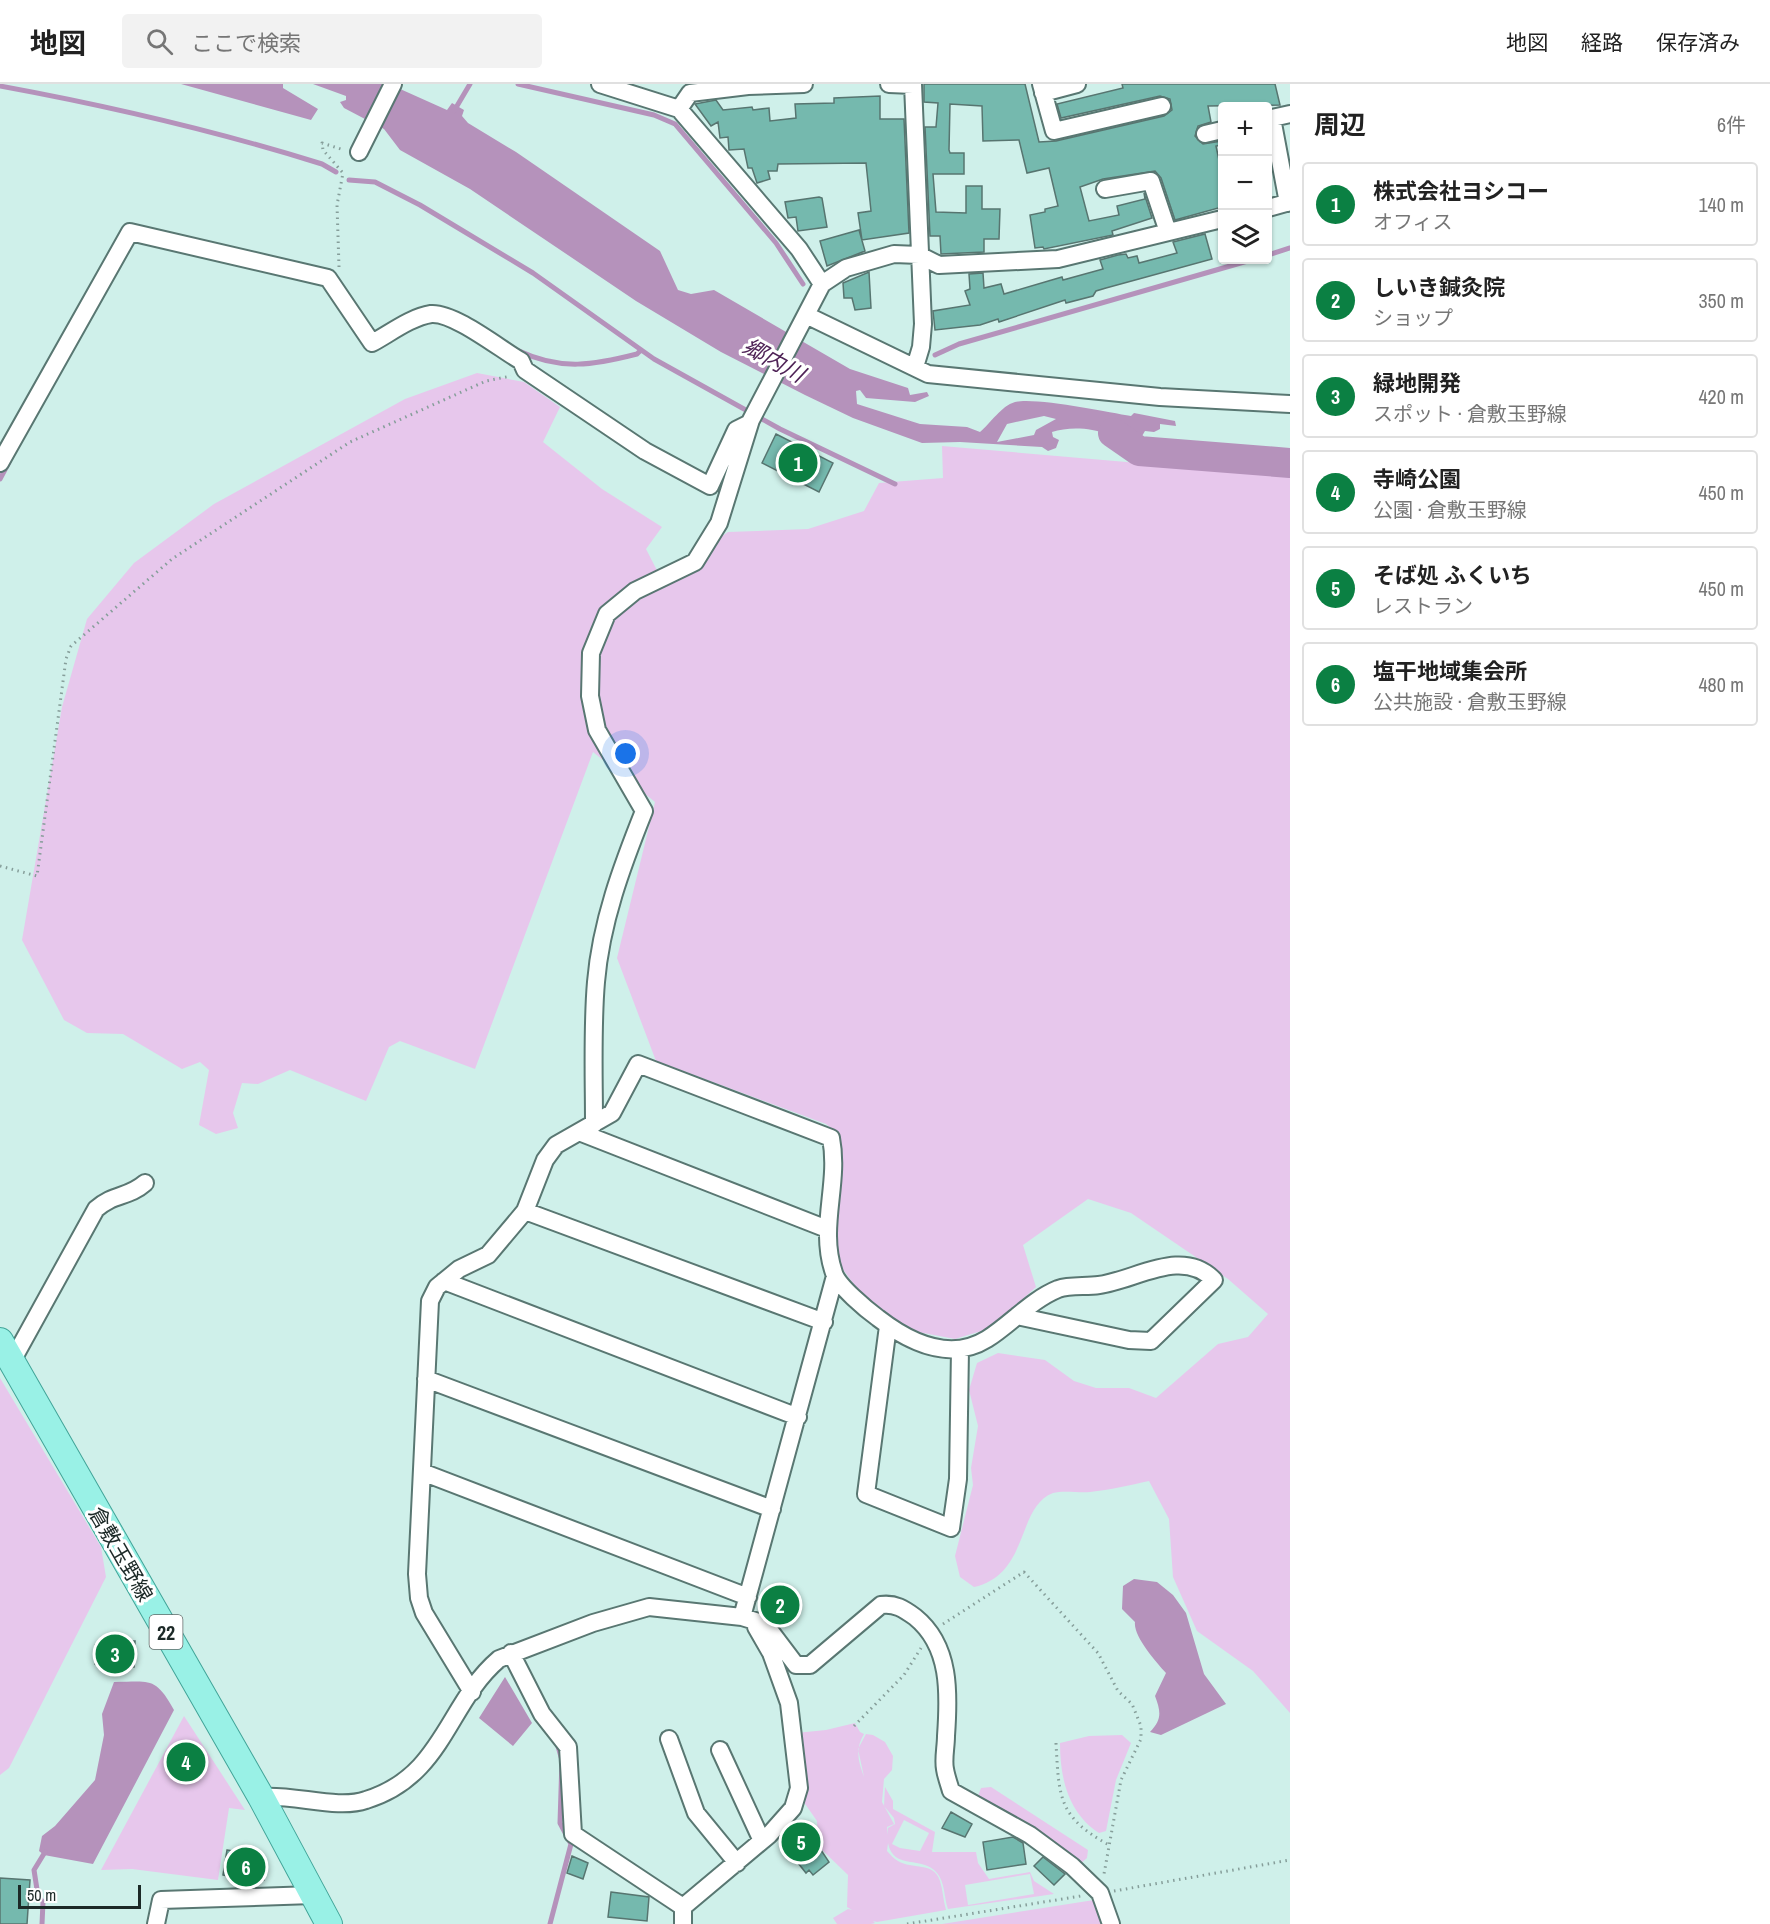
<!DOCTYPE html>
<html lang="ja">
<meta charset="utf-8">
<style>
body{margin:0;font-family:"Archivo Narrow","Noto Sans JP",sans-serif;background:#f2f2f2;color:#222}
.controls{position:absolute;right:18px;top:18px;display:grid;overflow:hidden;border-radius:6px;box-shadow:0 2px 4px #0004}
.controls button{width:54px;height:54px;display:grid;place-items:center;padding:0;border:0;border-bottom:2px solid #e0e0e0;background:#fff;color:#222;font:30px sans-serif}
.scale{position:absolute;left:18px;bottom:15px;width:123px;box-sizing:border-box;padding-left:6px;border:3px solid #1c2927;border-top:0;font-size:16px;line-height:21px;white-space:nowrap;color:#1c2927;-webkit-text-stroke:4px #fff;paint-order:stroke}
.you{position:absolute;left:626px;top:670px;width:21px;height:21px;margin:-15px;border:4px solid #fff;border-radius:50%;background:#1a73e8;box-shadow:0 0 0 9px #1a73e833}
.badge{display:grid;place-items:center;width:39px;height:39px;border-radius:50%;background:#0b8043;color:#fff;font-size:20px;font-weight:700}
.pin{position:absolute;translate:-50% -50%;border:3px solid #fff;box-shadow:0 2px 6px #0006}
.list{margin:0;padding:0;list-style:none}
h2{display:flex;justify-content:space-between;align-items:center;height:78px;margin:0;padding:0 24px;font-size:26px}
h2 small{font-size:20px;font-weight:400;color:#767676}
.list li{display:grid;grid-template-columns:39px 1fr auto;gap:18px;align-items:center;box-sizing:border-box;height:84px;margin:0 12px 12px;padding:0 12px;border:2px solid #e0e0e0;border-radius:6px}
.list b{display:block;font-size:22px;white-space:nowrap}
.list p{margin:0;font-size:20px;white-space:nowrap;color:#767676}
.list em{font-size:20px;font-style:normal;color:#767676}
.icon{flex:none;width:33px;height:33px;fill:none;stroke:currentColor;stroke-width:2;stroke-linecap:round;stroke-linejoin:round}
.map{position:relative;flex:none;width:1290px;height:1840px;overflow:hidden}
header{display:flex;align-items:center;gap:36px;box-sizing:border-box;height:84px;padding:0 30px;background:#fff;border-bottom:2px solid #e0e0e0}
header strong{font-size:28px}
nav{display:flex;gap:33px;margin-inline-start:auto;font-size:21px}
.search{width:420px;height:54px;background:#f2f2f2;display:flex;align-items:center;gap:15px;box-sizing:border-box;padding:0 21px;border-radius:6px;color:#767676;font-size:22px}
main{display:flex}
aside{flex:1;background:#fff}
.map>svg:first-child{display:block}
</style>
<header>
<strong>地図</strong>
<div class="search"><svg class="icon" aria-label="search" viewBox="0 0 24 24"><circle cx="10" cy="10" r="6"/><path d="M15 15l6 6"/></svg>ここで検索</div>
<nav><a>地図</a><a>経路</a><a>保存済み</a></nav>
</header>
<main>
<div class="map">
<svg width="1290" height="1840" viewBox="0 0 1290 1840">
<rect width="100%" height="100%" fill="#cff0ea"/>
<path fill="#e7c7ec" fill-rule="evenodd" d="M477 289 524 298 560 323 543 358 602 405 662 443 646 465 665 502 703 482 718 455 728 448 808 445 864 427 879 399 943 394 942 362 1290 392V1629L1253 1587 1197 1547 1173 1493 1169 1435 1149 1397C1130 1401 1110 1406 1090 1408 1079 1409 1063 1406 1053 1409 1016 1423 1030 1490 974 1503L960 1493 955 1472 973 1401 971 1384 978 1342 969 1306 977 1279 998 1269 1045 1276 1074 1297 1096 1304H1129L1156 1314 1218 1260 1248 1253 1268 1230 1228 1195 1131 1129 1088 1115 1023 1161 1036 1203 991 1244 955 1255 918 1248 893 1234 858 1206 839 1180 832 1153 843 1077 840 1051 826 1040 656 977 617 874 655 718 593 668 475 985 400 957 389 963 366 1017 290 986 258 1000 242 999 233 1029 238 1044 216 1050 199 1041 209 986 200 978 182 985 123 950 87 949 64 936 22 856 62 623 87 535 134 479 214 420 405 315Z
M0 1294 101 1463 106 1493 9 1684 0 1691Z
M184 1632 245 1726 229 1724 218 1796 132 1785 101 1786Z
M855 1639 860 1648 864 1650C855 1665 858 1677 864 1693L858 1665 866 1650 873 1651 885 1658 893 1672 892 1686 884 1695 882 1718 894 1740 887 1743 888 1751V1744L895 1740 894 1734 884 1722 885 1703 893 1717V1725L935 1748 932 1768H976L978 1779 989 1795 1030 1788 1034 1797 1054 1810 948 1825C944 1814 945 1798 937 1789 923 1771 893 1787 888 1759L887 1767C890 1770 894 1775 898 1777 912 1786 934 1777 940 1797 943 1806 943 1816 946 1826L877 1838 873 1837 875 1839 871 1840H837L833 1834 848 1825 852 1826 847 1823 848 1791 818 1762 817 1737 801 1714 796 1649 826 1646ZM904 1736 929 1749 920 1767 900 1764 892 1760ZM1030 1790 1034 1810 968 1821 965 1801Z
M1122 1651 1131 1659 1116 1696 1106 1747 1099 1749C1068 1729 1060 1694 1060 1659L1089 1652Z
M991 1703 1088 1766 1087 1774 1080 1780 983 1718 978 1712 981 1704Z
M1094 1816 1104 1840H942Z"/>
<path fill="#b592bb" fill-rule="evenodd" d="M181 0H283V4L318 25 311 36Z
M313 0H389L447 26 452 19 464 26 462 32 468 39 516 68 660 167 678 206 691 210 714 206 850 285 908 304 910 311 927 308 929 312 915 318 866 314 860 306 856 307 857 320 920 340 967 343 980 348C991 339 1001 322 1015 318 1035 313 1107 328 1131 332L1134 329 1175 337 1176 342 1160 340V345L1154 348 1145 347 1139 357 1149 369H1130C1117 345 1076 340 1052 348L1053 353 1059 356 1056 364 1048 367 1042 363 960 358 922 359 853 334 805 311 721 268 636 217 470 105 400 66 384 45 344 24 340 18 346 16V12ZM1044 332 1056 335 1036 346 1034 351 997 358 1007 340Z
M1134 1495 1157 1498 1173 1511 1186 1529 1204 1590 1226 1620 1161 1651 1150 1648C1162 1636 1161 1628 1155 1612L1166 1589C1156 1578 1133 1552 1135 1538L1122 1525 1123 1502Z
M505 1593 532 1639 513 1662 479 1634Z
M114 1598C150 1598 155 1592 174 1626L93 1780 44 1771 39 1767 42 1752 55 1742 95 1696 104 1651 102 1630Z"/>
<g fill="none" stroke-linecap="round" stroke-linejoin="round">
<path stroke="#b592bb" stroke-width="5" d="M518 0 654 31 675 40 776 159 803 200
M0 2C109 22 216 47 322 80L336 88
M454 27 470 0
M349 96 375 98 420 121 533 189 654 275 780 345 895 400
M1268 171 1290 164
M519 267C561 287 594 281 637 270L641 266
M935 271 959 260 1251 176
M0 395 9 378
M42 1840 43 1818 38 1812 34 1786 45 1768
M550 1840 571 1760 560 1739 562 1676 557 1659"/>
<path stroke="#b592bb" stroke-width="30" d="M1113 349 1139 367 1290 379"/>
</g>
<path fill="#75b9ae" stroke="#577570" stroke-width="1.5" d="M924 0H1025L1039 58 1056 57 1164 32 1172 26 1170 15 1160 12 1061 34 1057 20 1123 4 1122 0H1275L1280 21 1208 22 1211 38 1198 42 1195 52 1203 60 1222 57V61L1216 62 1222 90V123L1175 136 1161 94 1155 87 1103 95 1080 103 1089 137 1119 131 1117 122 1145 115 1144 109 1152 134 1112 147 1113 151 1044 165 1043 163 1035 164 1030 131 1045 128V125L1058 122 1049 84 1027 89 1019 56 983 57 982 22 950 20 949 66 950 69H964V90H933L936 128 966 129V102H982V125H1000L999 155H984V168L941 170 940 152H930L925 43H936L938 19 924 18Z
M880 12V35H904L909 149 862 156 858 129 871 127 866 79 778 80 777 87H768L770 95 757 99 752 84H748L744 65 729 66 728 53 720 54 718 38 711 42 695 20 716 16 723 26 752 23 753 26 769 24 770 37 796 34 795 20 834 19V14Z
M819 113 822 114 827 143 798 147 796 133 788 134 785 118Z
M859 146 865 167 827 182 820 157Z
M1205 150 1212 175 1106 204 1096 207 1093 212 1066 219 1065 216 999 238 998 235 980 241 935 246 933 227 970 221 965 207 970 205 969 190 983 189 984 204 1001 200 1004 210 1062 193 1063 196 1103 185 1100 176 1118 171 1126 170 1128 174 1137 172 1139 179 1177 169 1173 158Z
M869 188 871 224 855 226 852 214H844L843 199Z
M776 350 833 379 819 408 762 379Z
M772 1505 797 1519 787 1537 763 1523Z
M109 1557H135L134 1583 108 1581V1587L95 1580V1561Z
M951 1728 972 1740 965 1753 942 1744Z
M805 1742 829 1778 813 1791 809 1786 806 1789 783 1760Z
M1013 1753 1023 1759 1026 1780 987 1786 983 1758Z
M227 1766 264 1772V1796L256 1795 255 1799 223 1791Z
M572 1772 588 1779 583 1795 567 1789Z
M1043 1773 1065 1790 1054 1801 1034 1782Z
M0 1794 30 1796 27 1840H0Z
M611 1808 649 1813 647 1837 608 1833Z"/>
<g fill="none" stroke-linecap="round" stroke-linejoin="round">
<defs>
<path id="minor" d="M889 0 913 1
M913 0 923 240 921 263 915 283
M1041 0 1054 47 1162 22
M1043 9 1077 0
M679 25 690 9 748 2 804 0
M1272 34 1288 119
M1268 35 1290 30
M1205 50 1222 46
M359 68 393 0
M1105 105 1151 97 1168 148
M1268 124 1290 118
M822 200 846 184 894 170 919 171 939 181 1058 175 1222 135
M806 231 928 290 1160 313 1290 320
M0 379 130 148 328 194 372 259C389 250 411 233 431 230 454 228 500 265 521 277L525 286 645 367 710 402 736 346 750 339
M594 1040C594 993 592 944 596 898 601 838 622 782 644 727L597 646 590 612 591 569 607 530 635 507 695 478 719 439 751 336 822 200 799 165 679 25 600 0
M579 1048 827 1145
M525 1127 824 1238
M444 1197 798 1333
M888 1242 866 1410 951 1444 958 1395 960 1265
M11 1279 96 1125C114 1109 128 1114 145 1099
M426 1295 772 1425
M422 1388 748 1513
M742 1533 835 1192
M511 1569 542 1630 568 1663 573 1750 683 1823
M472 1608 424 1529 419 1514 417 1490 430 1217 437 1203 459 1185 488 1171 525 1127 545 1076 556 1061 612 1029 638 980 831 1054C840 1100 818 1143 834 1189 838 1202 867 1226 878 1234 909 1258 950 1278 987 1255 1011 1240 1031 1216 1058 1205 1070 1201 1086 1203 1099 1201 1136 1196 1182 1163 1214 1196L1151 1257 1129 1256 1017 1232
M669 1655 696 1729 737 1779
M720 1666 762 1757
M261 1713C295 1710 337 1726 366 1716 444 1692 447 1619 499 1575L593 1539 649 1523 742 1533 765 1540 796 1581H810L881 1521C895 1519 904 1525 915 1533 951 1562 949 1610 946 1652 946 1663 943 1675 945 1685 946 1692 949 1700 951 1707L1030 1751 1072 1782 1100 1809 1111 1840
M683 1823 769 1751 793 1724 799 1704 789 1619 771 1569 756 1543
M683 1823V1840
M156 1840 161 1816 313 1811"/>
<path id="primary" d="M0 1257 261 1713 329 1840"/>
</defs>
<use href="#minor" stroke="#597772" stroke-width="20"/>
<use href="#primary" stroke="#41a498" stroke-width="28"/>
<path stroke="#869e9a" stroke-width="3" stroke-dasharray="1.5 4.5" stroke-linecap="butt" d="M339 183 337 121 343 89 323 66 322 59 344 66
M0 782 37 792 66 575 71 562 172 475 350 358 486 297 511 292
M943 1540 1024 1488 1098 1569 1118 1607 1132 1620 1141 1642V1655L1121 1696 1104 1790
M854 1642 904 1591 921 1564
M1056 1659C1059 1713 1058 1733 1109 1761
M1114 1807 1290 1776
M907 1840 1081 1812"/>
<use href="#minor" stroke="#fff" stroke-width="16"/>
<use href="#primary" stroke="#99f1e6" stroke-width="26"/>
</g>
<g text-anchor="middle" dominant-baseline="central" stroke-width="6" stroke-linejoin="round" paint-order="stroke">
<rect fill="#fff" stroke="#606968" stroke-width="1.5" x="149.5" y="1531" width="33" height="34" rx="4.5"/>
<g font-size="20" font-weight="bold" fill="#1c2927">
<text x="166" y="1548">22</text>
</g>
<g font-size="21" fill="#1c2927" stroke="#fff">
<text transform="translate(121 1470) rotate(60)">倉敷玉野線</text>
</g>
<g font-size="22" font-style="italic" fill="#4f2357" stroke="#fff">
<text transform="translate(774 276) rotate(29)">郷内川</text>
</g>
</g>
</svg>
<div class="controls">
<button>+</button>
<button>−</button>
<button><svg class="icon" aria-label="layers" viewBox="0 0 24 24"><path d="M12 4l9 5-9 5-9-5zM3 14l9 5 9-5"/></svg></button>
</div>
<div class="scale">50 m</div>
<div class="you"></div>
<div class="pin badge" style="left:798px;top:379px">1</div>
<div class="pin badge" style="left:780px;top:1521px">2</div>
<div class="pin badge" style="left:115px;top:1570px">3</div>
<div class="pin badge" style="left:186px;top:1678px">4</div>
<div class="pin badge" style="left:801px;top:1758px">5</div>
<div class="pin badge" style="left:246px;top:1783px">6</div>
</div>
<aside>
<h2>周辺<small>6件</small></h2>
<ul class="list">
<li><span class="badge">1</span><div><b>株式会社ヨシコー</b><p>オフィス</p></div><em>140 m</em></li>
<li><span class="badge">2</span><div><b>しいき鍼灸院</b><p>ショップ</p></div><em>350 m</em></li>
<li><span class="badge">3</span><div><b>緑地開発</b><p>スポット · 倉敷玉野線</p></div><em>420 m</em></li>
<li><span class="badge">4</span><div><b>寺崎公園</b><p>公園 · 倉敷玉野線</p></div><em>450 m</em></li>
<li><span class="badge">5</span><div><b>そば処 ふくいち</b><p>レストラン</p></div><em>450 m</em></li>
<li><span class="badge">6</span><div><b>塩干地域集会所</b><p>公共施設 · 倉敷玉野線</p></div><em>480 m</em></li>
</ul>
</aside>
</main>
